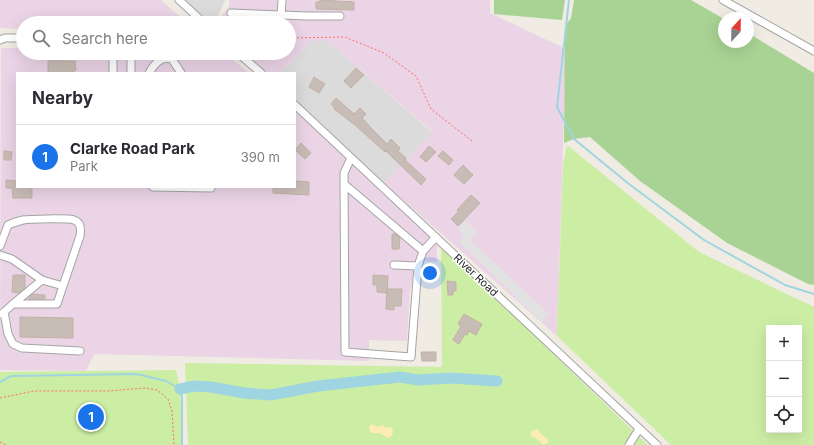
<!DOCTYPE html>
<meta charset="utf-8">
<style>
body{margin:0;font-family:Inter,sans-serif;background:#f7f7f7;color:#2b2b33}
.controls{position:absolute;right:12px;bottom:12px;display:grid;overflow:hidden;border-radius:0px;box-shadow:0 4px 16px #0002}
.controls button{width:36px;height:36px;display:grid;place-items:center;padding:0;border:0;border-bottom:1px solid #e1e1e2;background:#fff;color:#2b2b33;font:20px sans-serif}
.compass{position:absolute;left:718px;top:12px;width:36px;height:36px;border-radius:50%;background:#fff;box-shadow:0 4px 16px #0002;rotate:22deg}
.you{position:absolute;left:430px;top:273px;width:14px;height:14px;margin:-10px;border:3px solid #fff;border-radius:50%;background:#1a73e8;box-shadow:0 0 0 6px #1a73e833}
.badge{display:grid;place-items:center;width:26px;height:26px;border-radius:50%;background:#1a73e8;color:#fff;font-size:13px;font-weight:700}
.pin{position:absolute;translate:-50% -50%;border:2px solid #fff;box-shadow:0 1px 4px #0006}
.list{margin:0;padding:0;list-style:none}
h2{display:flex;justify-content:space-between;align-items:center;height:52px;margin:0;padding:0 16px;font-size:17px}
h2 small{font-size:13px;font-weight:400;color:#7c7c81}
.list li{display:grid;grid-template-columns:26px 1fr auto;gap:12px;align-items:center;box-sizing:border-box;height:64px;padding:0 16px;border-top:1px solid #e1e1e2}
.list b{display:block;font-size:15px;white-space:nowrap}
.list p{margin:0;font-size:13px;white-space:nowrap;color:#7c7c81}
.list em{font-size:13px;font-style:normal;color:#7c7c81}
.icon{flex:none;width:22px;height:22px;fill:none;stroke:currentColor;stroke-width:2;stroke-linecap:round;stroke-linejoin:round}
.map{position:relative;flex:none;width:814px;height:445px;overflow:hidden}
.search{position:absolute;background:#fff;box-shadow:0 4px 16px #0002;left:16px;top:16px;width:280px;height:44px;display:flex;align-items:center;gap:10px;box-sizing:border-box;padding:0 14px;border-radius:22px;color:#7c7c81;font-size:15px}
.panel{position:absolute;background:#fff;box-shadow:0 4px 16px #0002;left:16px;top:72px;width:280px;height:116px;border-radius:0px}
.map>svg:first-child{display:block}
</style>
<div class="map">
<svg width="814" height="445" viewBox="0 0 814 445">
<rect width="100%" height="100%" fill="#f0ebe3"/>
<path fill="#dcdbdb" d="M185 0H225L215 23H211Z
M310 41H327L433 133 384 183 295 100V73H281Z"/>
<path fill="#ead4e6" d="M0 0H161L181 18 180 23H23V29L0 28Z
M229 0H490V13L566 49 557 336 384 183 433 132 327 41H310L281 73H266L244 53H289V23H215L229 7Z
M1 48H23V53H225L249 73H17V187H295V112L333 144 437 243V262L423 261 410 289 407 341 369 340V361L94 354 86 371 0 370Z"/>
<path fill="#cceea4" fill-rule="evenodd" d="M567 145 699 252 814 307V445H671L557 336 563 164ZM769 328H799V430H769Z
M441 246 648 445H188L185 363 442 367Z
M176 370 180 389 183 445H0V372Z"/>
<path fill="#a9d394" d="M494 0H565L562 20 494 14Z
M574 0H691L724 19V42H748V33L814 73V285L808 284 727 243 640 181 590 137 574 139 564 143 565 26 571 18Z"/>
<path fill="#ffecb2" d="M372 424 377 427 382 425 386 428 391 427 393 431 392 436 388 438 380 433H371L369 427Z
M537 429 542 435 548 439V442L546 444H542L539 440 531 436V432Z"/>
<path fill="#e2e2e2" d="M466 221 477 232 470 240 549 314 542 322 459 242 464 235 458 228Z"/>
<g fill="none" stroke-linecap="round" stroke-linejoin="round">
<path stroke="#9fd5e1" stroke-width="2" d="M569 0 557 107 574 139 629 184 704 240 785 285 814 294
M0 382 11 376 137 374 166 381 180 389 182 397V445"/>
<path stroke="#9fd5e1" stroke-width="11" d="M180 389 194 386 211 387 244 393 271 395 318 386 400 377 418 380 450 378 497 381"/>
</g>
<path fill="#c8bdb6" stroke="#c3b0a4" d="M320 0 354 2V10L316 9V2H320Z
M48 53H65V61H75L76 70H74V73H48Z
M356 68 364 75 351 88 344 81Z
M314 77 325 84 319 93 309 87Z
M336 98 354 114 360 108 366 114 362 118 372 129 387 144 391 139 400 148 398 151 406 158 405 160 426 179 421 185 386 151 385 152 355 125 334 109 335 108 331 104Z
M301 143 311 153 305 159 295 150Z
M429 146 436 152 426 162 420 157Z
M4 151 12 152 11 160H4Z
M443 151 453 160 449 165 438 156Z
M463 165 473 175 464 184 454 175Z
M6 180 17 181V187H32V198H13L12 188H6Z
M295 181 309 182V195L273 193V187H295Z
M471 195 480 203 458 226 451 219 459 211 457 210Z
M392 234H396L400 238 399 249H392Z
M13 275H25V288L19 293 12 292Z
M373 275 388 276 387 293 377 292V285H373Z
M447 281 456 282V291H453V295H448Z
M387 289H402L401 306H394V310L386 309Z
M32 294 45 295V299H28Z
M464 314 482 324 476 335 469 331 467 335 465 334 459 344 453 340 461 326 458 324Z
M20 317 73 318V338L20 337Z
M421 352H436V361H422Z"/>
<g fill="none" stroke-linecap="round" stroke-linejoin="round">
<defs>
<path id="minor" d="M179 0 204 23
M723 0 814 51
M231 13 307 16H340
M281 15 282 0
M273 23V15
M0 40 5 38H23
M238 53 261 73
M113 73V54H131V73
M149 73C154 64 161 55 172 59L181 73
M295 105 657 445
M351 158 344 173 345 352 411 357 418 266 423 251 436 237
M344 184 423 251
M153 187 211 188V187
M0 246 8 225C13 223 18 221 23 220 29 219 69 218 74 220 81 222 81 230 80 236L63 286
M0 255 12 259 42 280 13 304
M394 265 418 266
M4 312 8 334 13 344 22 348 80 351
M2 314 13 304H57L63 286 42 280
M629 445 639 429"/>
</defs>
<use href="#minor" stroke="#a5a5a5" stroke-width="9"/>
<path stroke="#ff6e65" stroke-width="1" stroke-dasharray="2 2" stroke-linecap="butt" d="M289 38 345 37 384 53 416 76 431 109 472 141
M0 398 34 391H108L145 388 157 390 168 399 172 411 174 445
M0 442 6 445"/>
<use href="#minor" stroke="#fff" stroke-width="7"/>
</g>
<g text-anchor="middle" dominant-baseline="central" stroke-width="3" stroke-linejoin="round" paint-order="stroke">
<g font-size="11" fill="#1e1e1e" stroke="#fff">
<text transform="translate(476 275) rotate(43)">River Road</text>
</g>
</g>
</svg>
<div class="controls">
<button>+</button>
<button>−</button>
<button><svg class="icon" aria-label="locate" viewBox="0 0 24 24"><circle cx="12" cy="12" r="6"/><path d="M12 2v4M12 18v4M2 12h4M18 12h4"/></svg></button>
</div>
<svg class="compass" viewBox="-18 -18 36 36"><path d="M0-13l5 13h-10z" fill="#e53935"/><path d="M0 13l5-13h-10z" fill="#7c7c81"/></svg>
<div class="you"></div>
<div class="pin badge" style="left:91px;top:417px">1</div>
<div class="search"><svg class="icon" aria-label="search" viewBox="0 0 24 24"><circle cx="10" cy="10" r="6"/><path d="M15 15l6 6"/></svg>Search here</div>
<section class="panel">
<h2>Nearby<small></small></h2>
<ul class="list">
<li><span class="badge">1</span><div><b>Clarke Road Park</b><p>Park</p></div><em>390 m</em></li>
</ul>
</section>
</div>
